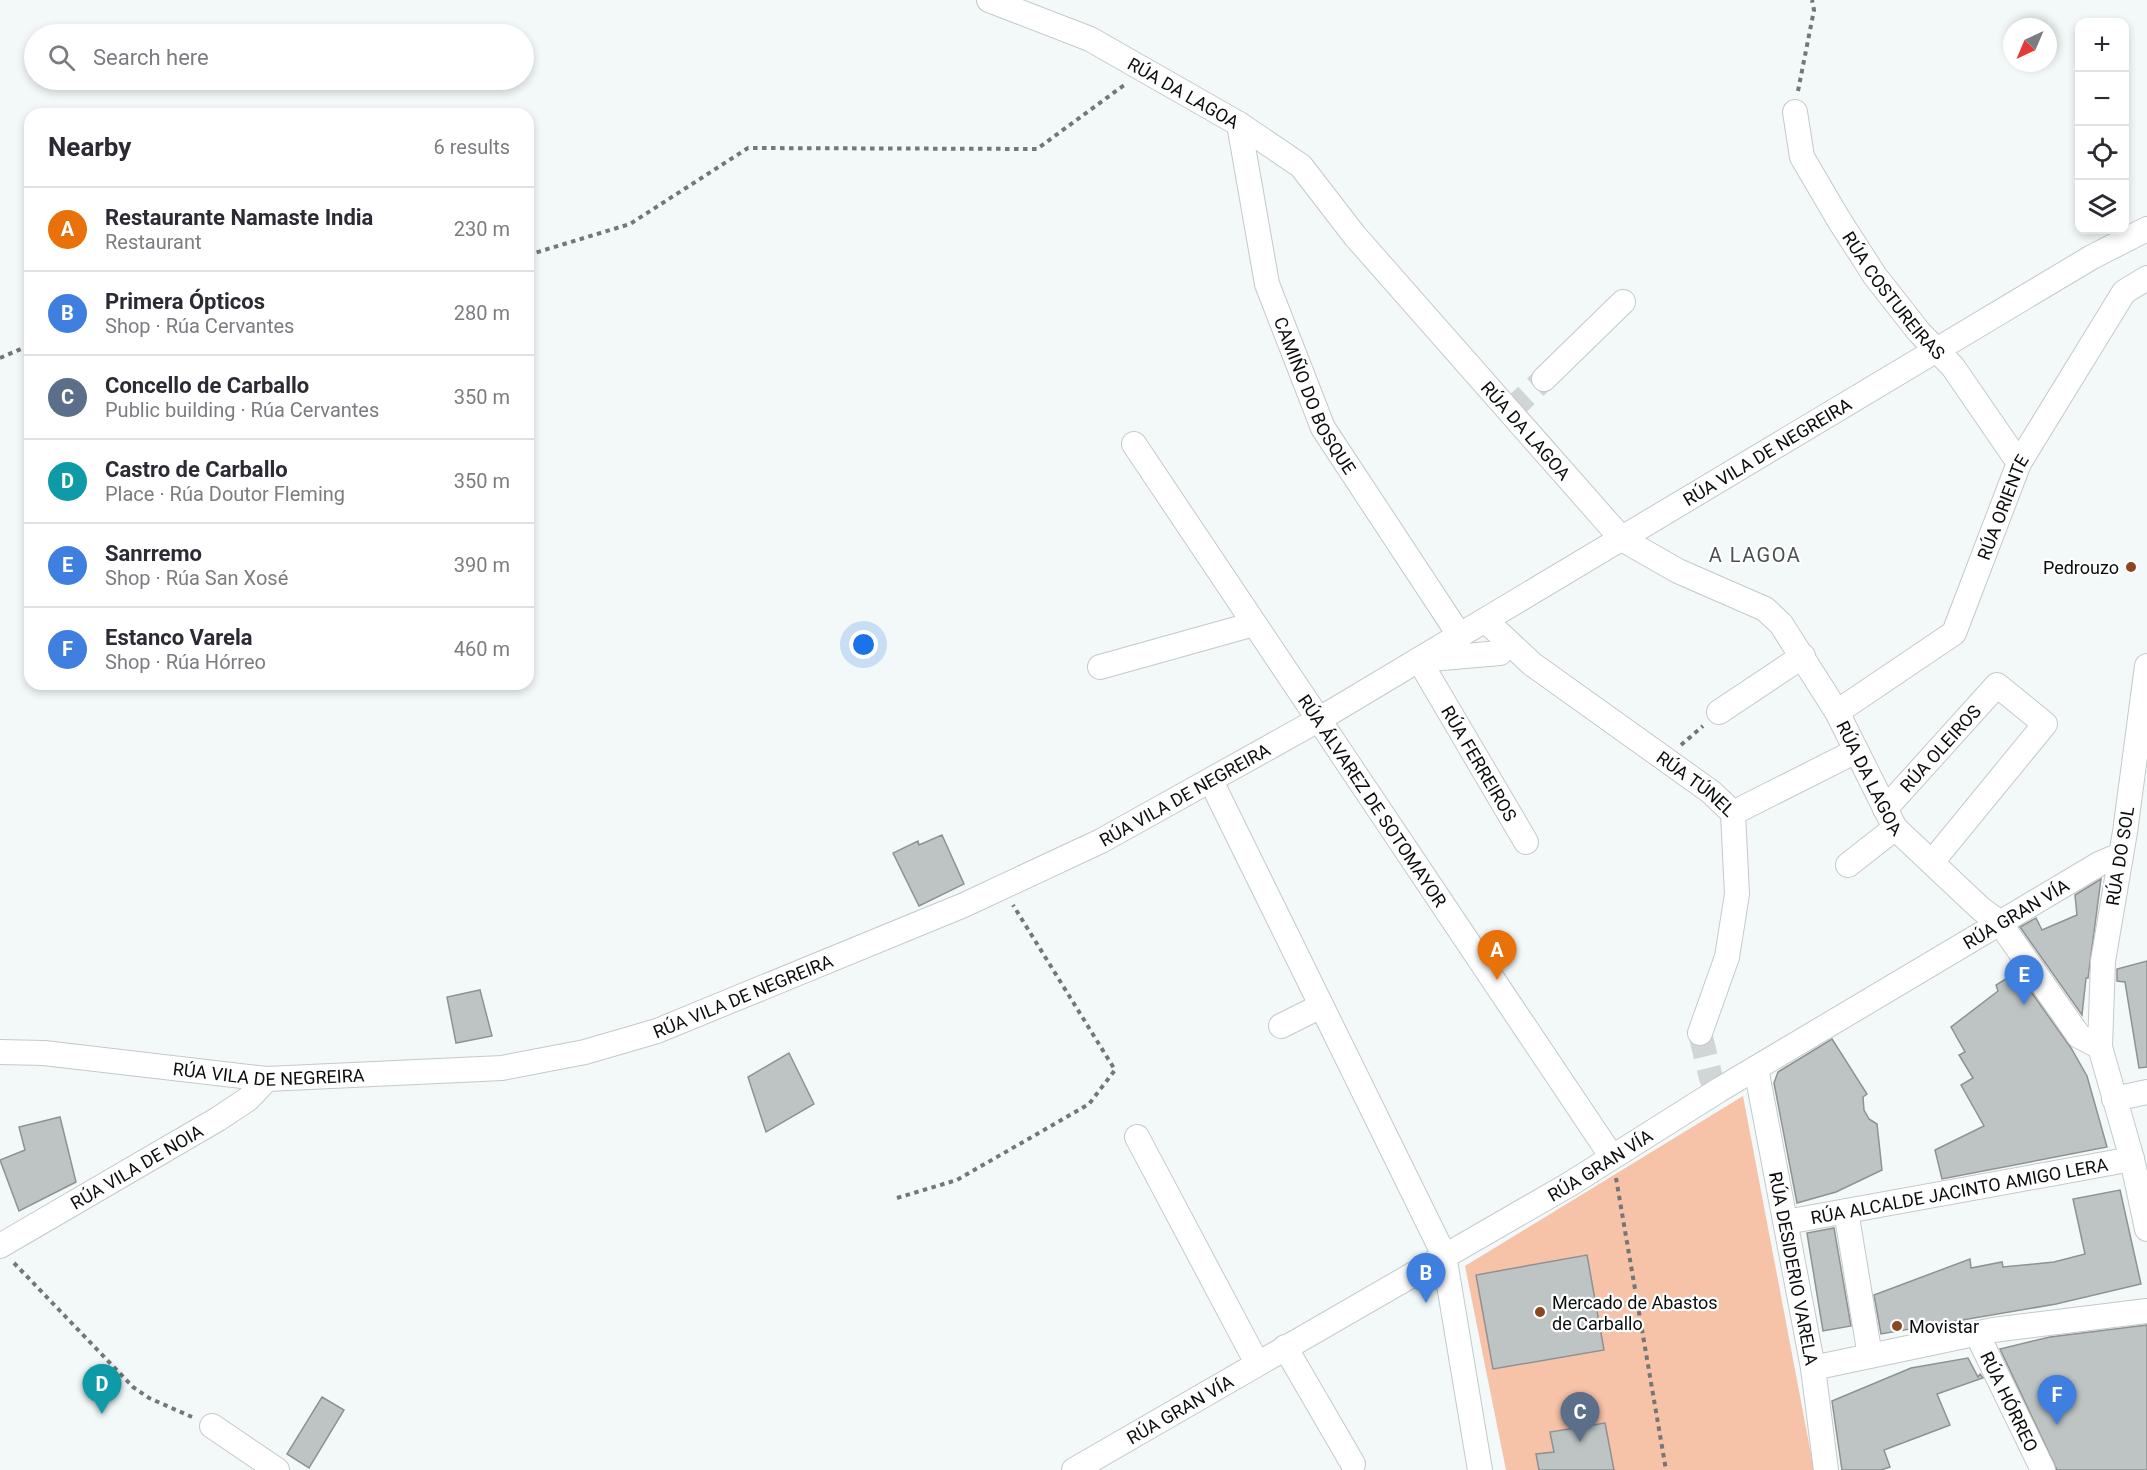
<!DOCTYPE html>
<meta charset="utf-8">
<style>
body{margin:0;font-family:Roboto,sans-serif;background:#f7f7f7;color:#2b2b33}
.controls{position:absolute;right:18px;top:18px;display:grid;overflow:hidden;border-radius:12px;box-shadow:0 3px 9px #0003}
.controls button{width:54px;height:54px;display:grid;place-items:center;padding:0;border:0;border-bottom:2px solid #e1e1e2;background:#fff;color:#2b2b33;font:30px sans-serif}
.compass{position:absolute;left:2003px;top:18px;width:54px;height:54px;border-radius:50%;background:#fff;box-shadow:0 3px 9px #0003;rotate:224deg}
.you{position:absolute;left:864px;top:645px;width:21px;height:21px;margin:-15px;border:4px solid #fff;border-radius:50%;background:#1a73e8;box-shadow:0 0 0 9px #1a73e833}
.badge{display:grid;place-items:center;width:39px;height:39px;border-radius:50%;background:#8d4720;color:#fff;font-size:20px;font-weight:700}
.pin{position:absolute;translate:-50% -50px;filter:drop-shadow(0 2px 3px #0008)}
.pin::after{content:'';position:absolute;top:32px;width:21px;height:18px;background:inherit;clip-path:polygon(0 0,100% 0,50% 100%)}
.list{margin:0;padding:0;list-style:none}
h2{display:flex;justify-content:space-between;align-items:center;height:78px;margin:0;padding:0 24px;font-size:26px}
h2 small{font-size:20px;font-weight:400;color:#7c7c81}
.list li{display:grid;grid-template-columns:39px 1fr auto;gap:18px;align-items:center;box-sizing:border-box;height:84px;padding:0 24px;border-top:2px solid #e1e1e2}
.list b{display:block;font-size:22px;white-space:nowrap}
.list p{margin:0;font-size:20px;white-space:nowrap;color:#7c7c81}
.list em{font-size:20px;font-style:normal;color:#7c7c81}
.icon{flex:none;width:33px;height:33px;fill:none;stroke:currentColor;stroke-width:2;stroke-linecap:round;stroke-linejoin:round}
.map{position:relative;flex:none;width:2147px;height:1470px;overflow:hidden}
.search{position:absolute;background:#fff;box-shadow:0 3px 9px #0003;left:24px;top:24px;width:510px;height:66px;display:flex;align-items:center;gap:15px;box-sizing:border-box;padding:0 21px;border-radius:33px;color:#7c7c81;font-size:22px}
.panel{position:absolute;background:#fff;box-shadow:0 3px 9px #0003;left:24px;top:108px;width:510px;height:582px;border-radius:18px}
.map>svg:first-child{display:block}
</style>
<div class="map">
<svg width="2147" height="1470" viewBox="0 0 2147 1470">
<rect width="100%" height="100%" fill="#f3f9f9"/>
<path fill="#f6c2a8" d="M1743 1096 1814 1470H1506L1465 1266Z"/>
<path fill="#bec4c4" stroke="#8d9293" stroke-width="1.5" d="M942 835 964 884 919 906 893 853 918 841 919 845Z
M2101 879 2088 978H2086L2082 1015 2020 927 2036 918 2042 930 2077 915 2075 895Z
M2147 961V1067L2139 1068 2125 982 2117 981V969Z
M2017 972 2071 1048 2087 1076 2107 1147 1942 1179 1935 1150 1984 1126 1961 1085 1973 1078 1959 1055 1965 1052 1951 1027 1998 991 1996 985Z
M480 990 492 1036 456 1043 447 997Z
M1832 1039 1867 1094 1863 1097 1864 1110 1869 1119 1877 1124 1882 1170 1836 1192 1797 1203 1774 1083 1778 1072Z
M789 1053 814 1104 766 1132 748 1077Z
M60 1117 76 1182 19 1211 0 1160 25 1150 19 1127Z
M2120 1190 2141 1284 2056 1304 1881 1334 1874 1295 1970 1259 1971 1268 2002 1262 2003 1267 2054 1262 2085 1254 2073 1199Z
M1834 1228 1851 1326 1823 1331 1807 1233Z
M1587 1255 1604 1350 1493 1369 1476 1275Z
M2147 1325V1470H2057L2000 1349 2050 1337Z
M1968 1358 1978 1377 1980 1374 1983 1378 1937 1394 1950 1425 1884 1450 1890 1467 1881 1470H1842L1832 1401 1911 1368Z
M322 1397 344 1410 309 1468 287 1454Z
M1605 1423 1614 1470H1539L1536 1454 1554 1452 1550 1432Z"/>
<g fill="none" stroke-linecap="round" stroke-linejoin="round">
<path stroke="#d0d6d6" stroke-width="24" stroke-dasharray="24 12" stroke-linecap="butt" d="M1509 412 1544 379
M1700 1033 1711 1078 1719 1090"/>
<defs>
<g id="street">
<path id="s1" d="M989 0 1090 39 1239 124 1301 166 1355 236 1622 539 1678 571 1765 609 1781 624 1837 712 1895 828 1981 909 2000 923 2079 1036 2100 1047"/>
<path id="s2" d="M1795 112 1802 157 1839 220 1875 276 1919 332 1953 367 2019 463"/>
<path id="s3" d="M1239 124 1267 284 1323 428 1460 636"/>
<path d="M1544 379 1623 302"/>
<path id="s4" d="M1134 444 1612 1157"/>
<path id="s5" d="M1486 621 1532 664 1711 792 1733 813 1737 894 1727 957 1700 1033"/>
<path id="s6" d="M1500 653 1419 660 1526 842"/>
<path d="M2147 666 2125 832 2103 961 2100 1047 2132 1159 2147 1229"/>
<path d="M1100 667 1254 624"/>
<path d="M1719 712 1803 656"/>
<path id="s7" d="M1837 712 1954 633 2019 463 2124 292 2147 278"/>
<path d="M1211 781 1444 1255 1480 1470"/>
<path id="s8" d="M1885 809 1997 685 2045 724 1932 862"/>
<path d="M1733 813 1856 751"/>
<path d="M1848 865 1895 828"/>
<path d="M1281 1026 1321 1006"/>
<path id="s9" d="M0 1052 44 1053 267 1079 502 1068 585 1052 657 1031 964 905 1101 841 1318 720 2092 257 2147 229"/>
<path id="s10" d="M1756 1068 1813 1368 1826 1470"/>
<path d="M2114 1099 2147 1092"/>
<path d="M1137 1137 1257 1363"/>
<path d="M1846 1211 1870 1356"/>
<path id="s11" d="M1786 1222 2132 1159"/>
<path id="s12" d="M0 1246 218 1119 248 1099 267 1079"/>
<path id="s13" d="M1977 1334 2043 1470"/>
<path d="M1285 1347 1353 1464"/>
<path d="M1813 1368 1993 1330 2147 1311"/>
<path d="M212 1426 277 1470"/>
<path id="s14" d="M1074 1470 1570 1184 1719 1090 2099 864 2120 855"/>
</g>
</defs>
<use href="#street" stroke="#c4c9ca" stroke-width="26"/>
<path stroke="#747778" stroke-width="4" stroke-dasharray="4.5 4.5" stroke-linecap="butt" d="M1798 91 1814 10 1812 0
M528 255 630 224 748 148 1037 149 1127 83
M0 358 30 345
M1681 745 1703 726
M1616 1178 1666 1470
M897 1198 957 1180 1089 1104 1115 1070 1013 905
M14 1263 133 1387 149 1398 192 1417"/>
<use href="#street" stroke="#fff" stroke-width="24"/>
</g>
<g fill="#8d4720" stroke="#fff" stroke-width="2">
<circle cx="2131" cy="567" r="6"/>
<circle cx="1540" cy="1312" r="6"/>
<circle cx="1897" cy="1326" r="6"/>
</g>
<g text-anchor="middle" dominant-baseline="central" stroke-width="4.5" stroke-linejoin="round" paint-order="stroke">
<g font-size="18" fill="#0b0d0e" stroke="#fff">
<text stroke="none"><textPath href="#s1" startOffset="216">RÚA DA LAGOA</textPath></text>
<text stroke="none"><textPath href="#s2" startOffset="212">RÚA COSTUREIRAS</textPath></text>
<text stroke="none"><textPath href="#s3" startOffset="284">CAMIÑO DO BOSQUE</textPath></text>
<text stroke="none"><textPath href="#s1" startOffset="702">RÚA DA LAGOA</textPath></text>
<text stroke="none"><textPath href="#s9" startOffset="1918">RÚA VILA DE NEGREIRA</textPath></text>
<text stroke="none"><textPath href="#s7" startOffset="276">RÚA ORIENTE</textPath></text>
<text stroke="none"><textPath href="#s8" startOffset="82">RÚA OLEIROS</textPath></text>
<text stroke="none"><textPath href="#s6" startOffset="201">RÚA FERREIROS</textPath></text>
<text stroke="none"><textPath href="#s1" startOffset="1206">RÚA DA LAGOA</textPath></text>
<text stroke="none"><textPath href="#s5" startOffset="266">RÚA TÚNEL</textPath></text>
<text stroke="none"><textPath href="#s9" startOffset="1242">RÚA VILA DE NEGREIRA</textPath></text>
<text stroke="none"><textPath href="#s4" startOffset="429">RÚA ÁLVAREZ DE SOTOMAYOR</textPath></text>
<text transform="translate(2120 856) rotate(-81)">RÚA DO SOL</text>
<text stroke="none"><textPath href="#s14" startOffset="1094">RÚA GRAN VÍA</textPath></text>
<text stroke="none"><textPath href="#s9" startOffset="756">RÚA VILA DE NEGREIRA</textPath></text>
<text stroke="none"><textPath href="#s9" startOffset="270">RÚA VILA DE NEGREIRA</textPath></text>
<text stroke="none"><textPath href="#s14" startOffset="608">RÚA GRAN VÍA</textPath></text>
<text stroke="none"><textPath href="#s12" startOffset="158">RÚA VILA DE NOIA</textPath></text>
<text stroke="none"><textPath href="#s11" startOffset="176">RÚA ALCALDE JACINTO AMIGO LERA</textPath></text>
<text stroke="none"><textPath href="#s10" startOffset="204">RÚA DESIDERIO VARELA</textPath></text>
<text stroke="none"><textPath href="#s13" startOffset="75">RÚA HÓRREO</textPath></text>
<text stroke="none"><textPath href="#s14" startOffset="122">RÚA GRAN VÍA</textPath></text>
</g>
<g font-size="18" fill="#0b0d0e" stroke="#fff" text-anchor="start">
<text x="2119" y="567" text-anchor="end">Pedrouzo</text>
<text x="1552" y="1302">Mercado de Abastos<tspan x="1552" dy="21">de Carballo</tspan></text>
<text x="1909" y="1326">Movistar</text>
</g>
<g font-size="20" letter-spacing="1.5" fill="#4b5050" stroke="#fff">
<text x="1755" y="555">A LAGOA</text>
</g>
</g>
</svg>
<div class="controls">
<button>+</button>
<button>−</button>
<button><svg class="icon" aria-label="locate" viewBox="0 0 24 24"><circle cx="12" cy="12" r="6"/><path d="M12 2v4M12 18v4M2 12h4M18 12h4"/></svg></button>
<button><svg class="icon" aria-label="layers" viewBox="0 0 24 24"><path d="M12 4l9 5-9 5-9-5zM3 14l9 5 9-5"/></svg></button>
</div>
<svg class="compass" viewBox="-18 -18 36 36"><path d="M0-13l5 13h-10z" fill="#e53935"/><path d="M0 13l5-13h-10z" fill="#7c7c81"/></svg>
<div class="you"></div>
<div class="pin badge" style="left:1497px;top:980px;background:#e8710a">A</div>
<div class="pin badge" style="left:1426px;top:1303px;background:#3f7fe0">B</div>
<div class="pin badge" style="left:1580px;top:1442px;background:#5c6f8a">C</div>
<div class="pin badge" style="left:102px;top:1414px;background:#0f9aa8">D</div>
<div class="pin badge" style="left:2024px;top:1005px;background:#3f7fe0">E</div>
<div class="pin badge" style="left:2057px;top:1425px;background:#3f7fe0">F</div>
<div class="search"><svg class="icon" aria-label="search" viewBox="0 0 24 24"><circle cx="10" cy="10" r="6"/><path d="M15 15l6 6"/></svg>Search here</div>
<section class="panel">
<h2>Nearby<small>6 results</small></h2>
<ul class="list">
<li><span class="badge" style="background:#e8710a">A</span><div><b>Restaurante Namaste India</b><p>Restaurant</p></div><em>230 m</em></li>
<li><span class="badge" style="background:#3f7fe0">B</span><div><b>Primera Ópticos</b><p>Shop · Rúa Cervantes</p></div><em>280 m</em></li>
<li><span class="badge" style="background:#5c6f8a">C</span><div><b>Concello de Carballo</b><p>Public building · Rúa Cervantes</p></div><em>350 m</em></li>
<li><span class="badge" style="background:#0f9aa8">D</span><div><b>Castro de Carballo</b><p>Place · Rúa Doutor Fleming</p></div><em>350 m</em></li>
<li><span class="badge" style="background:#3f7fe0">E</span><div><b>Sanrremo</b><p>Shop · Rúa San Xosé</p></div><em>390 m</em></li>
<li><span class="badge" style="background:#3f7fe0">F</span><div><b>Estanco Varela</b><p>Shop · Rúa Hórreo</p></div><em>460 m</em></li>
</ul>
</section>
</div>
